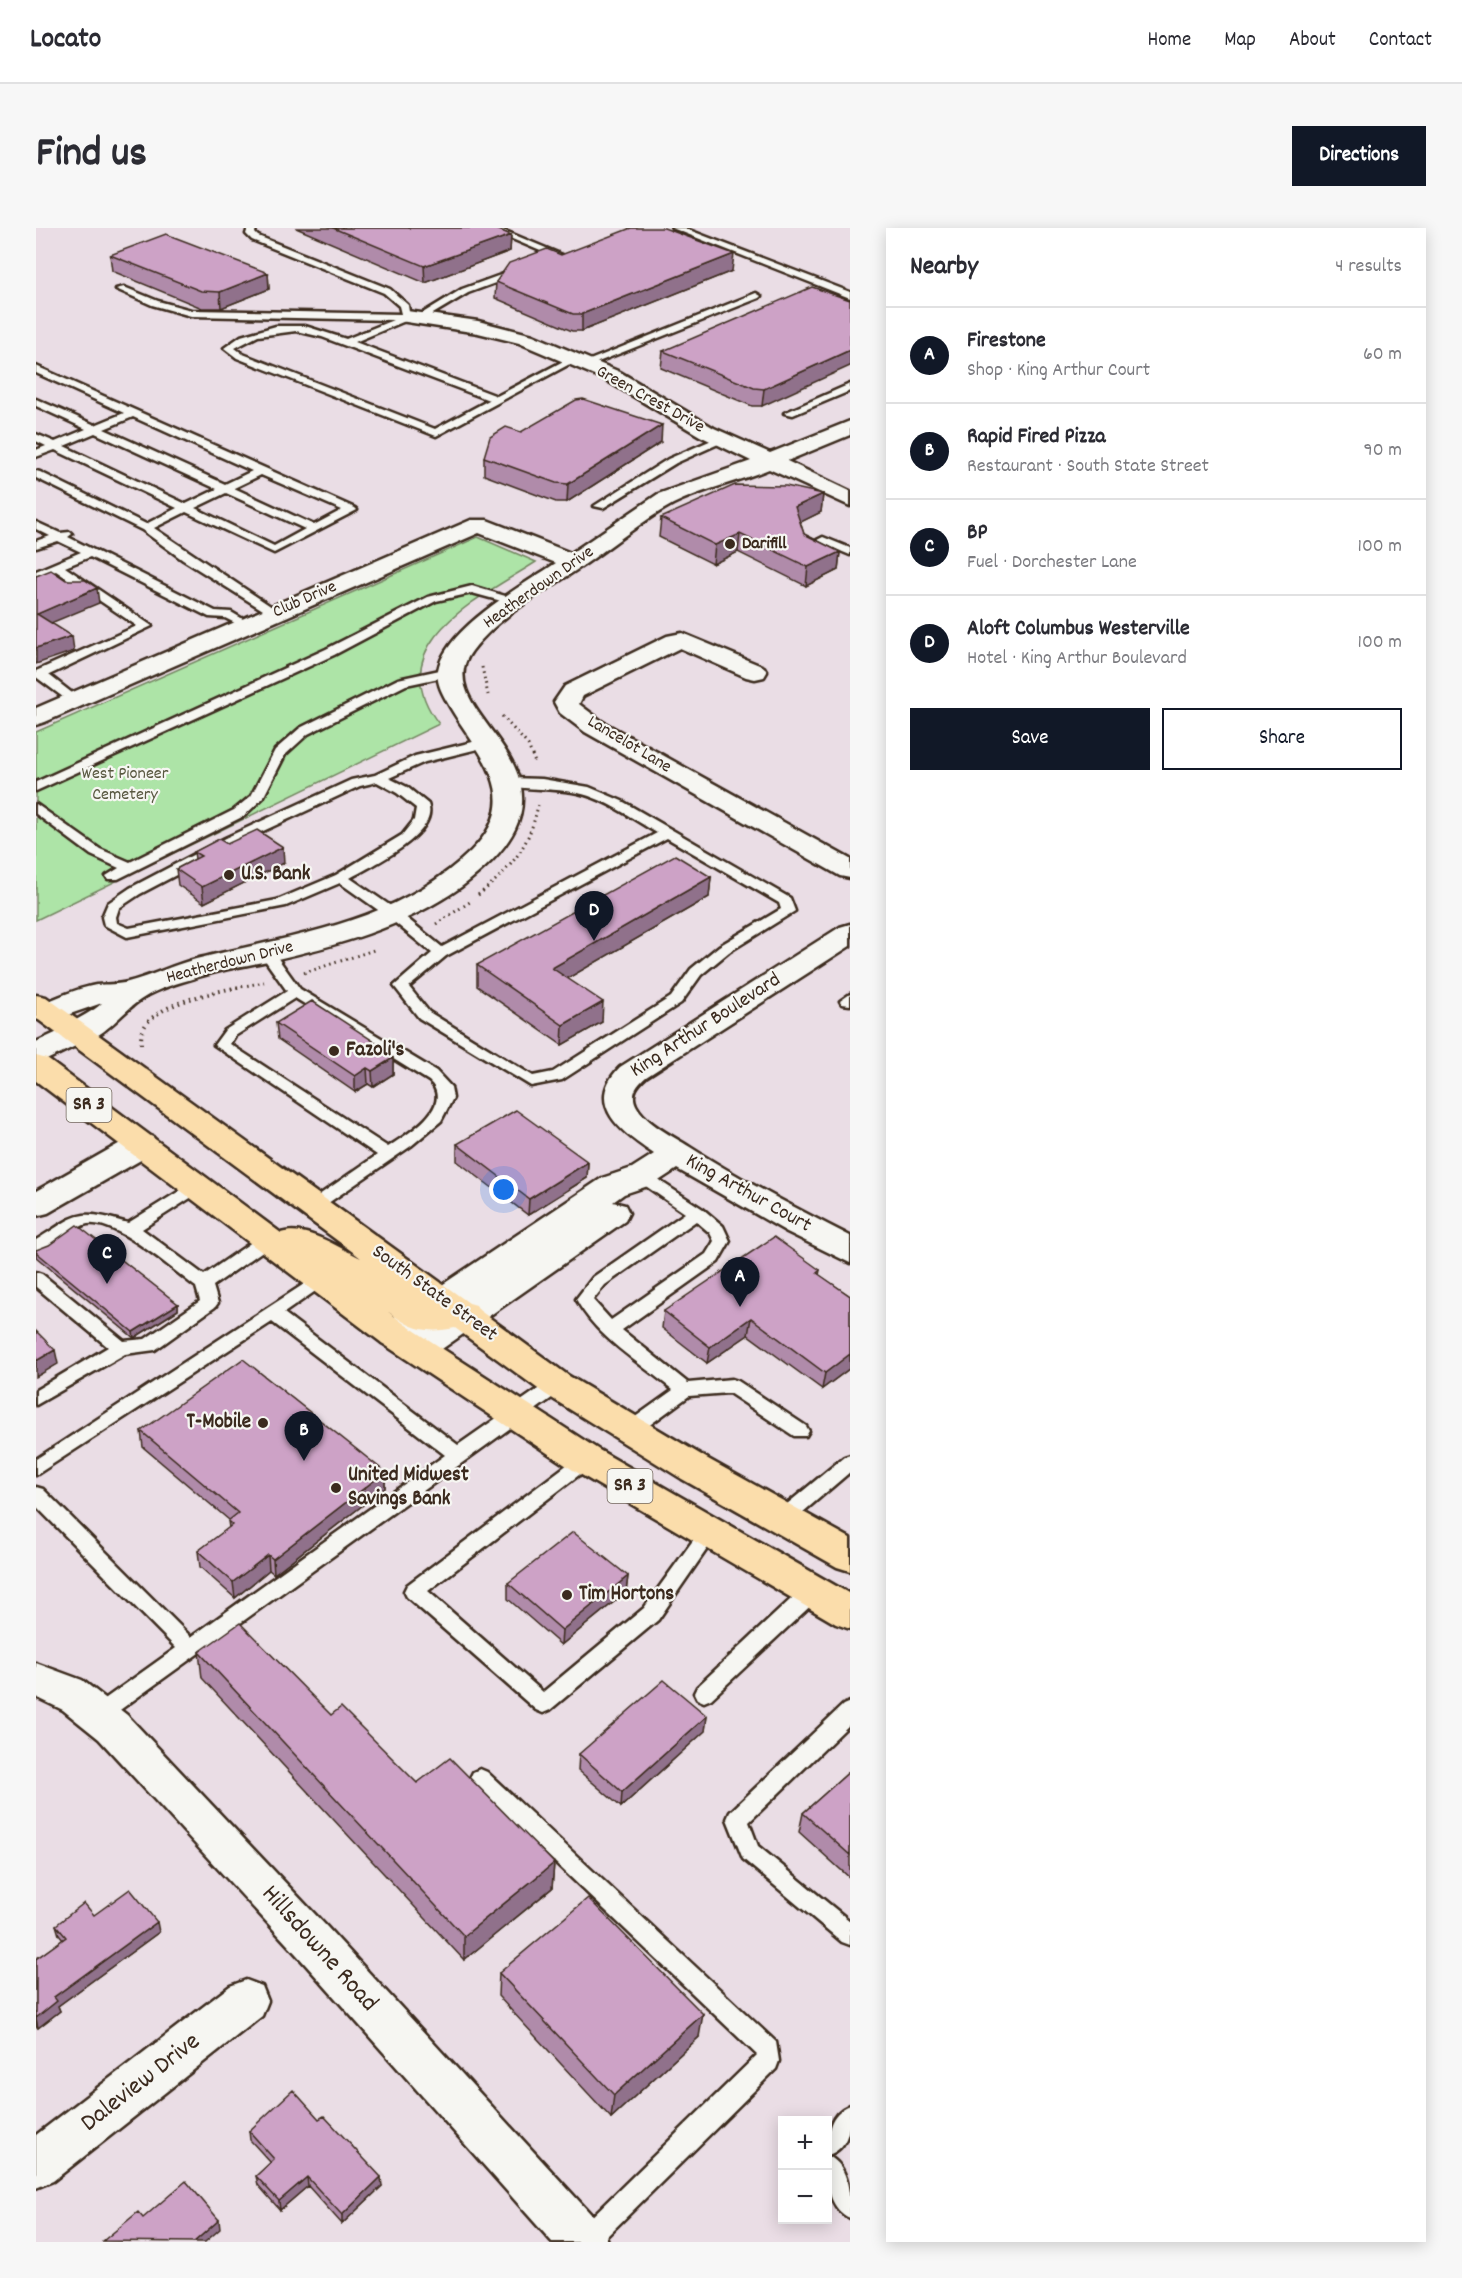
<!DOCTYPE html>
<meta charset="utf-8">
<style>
body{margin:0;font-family:Dekko,sans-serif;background:#f7f7f7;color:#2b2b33}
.controls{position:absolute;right:18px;bottom:18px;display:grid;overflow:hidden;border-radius:0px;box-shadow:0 3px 15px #0003}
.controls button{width:54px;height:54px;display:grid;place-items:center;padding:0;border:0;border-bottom:2px solid #e1e1e2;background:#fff;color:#2b2b33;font:30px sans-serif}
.you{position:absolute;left:468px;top:962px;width:21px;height:21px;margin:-15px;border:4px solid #fff;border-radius:50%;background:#1a73e8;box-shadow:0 0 0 9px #1a73e833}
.badge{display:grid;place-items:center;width:39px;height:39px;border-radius:50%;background:#111827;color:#fff;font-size:20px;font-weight:700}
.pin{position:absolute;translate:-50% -50px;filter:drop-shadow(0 2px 3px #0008)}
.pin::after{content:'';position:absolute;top:32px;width:21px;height:18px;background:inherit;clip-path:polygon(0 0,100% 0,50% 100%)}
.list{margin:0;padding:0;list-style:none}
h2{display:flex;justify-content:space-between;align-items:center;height:78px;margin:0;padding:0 24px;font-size:26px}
h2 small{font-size:20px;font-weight:400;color:#7c7c81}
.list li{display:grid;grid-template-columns:39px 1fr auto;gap:18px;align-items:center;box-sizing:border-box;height:96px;padding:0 24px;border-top:2px solid #e1e1e2}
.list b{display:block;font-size:22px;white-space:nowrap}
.list p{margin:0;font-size:20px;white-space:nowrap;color:#7c7c81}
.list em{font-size:20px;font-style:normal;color:#7c7c81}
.actions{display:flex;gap:12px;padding:18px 24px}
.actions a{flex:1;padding:14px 0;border:2px solid #111827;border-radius:0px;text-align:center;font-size:21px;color:#111827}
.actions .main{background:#111827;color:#fff}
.map{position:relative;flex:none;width:814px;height:2014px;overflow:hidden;border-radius:0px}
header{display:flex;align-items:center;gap:36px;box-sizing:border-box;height:84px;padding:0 30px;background:#fff;border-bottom:2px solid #e1e1e2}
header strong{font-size:28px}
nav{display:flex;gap:33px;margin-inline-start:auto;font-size:21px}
.intro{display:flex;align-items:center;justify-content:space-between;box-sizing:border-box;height:144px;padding:0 36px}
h1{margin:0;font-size:42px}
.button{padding:15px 27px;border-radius:0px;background:#111827;color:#fff;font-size:21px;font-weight:700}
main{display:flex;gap:36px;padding:0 36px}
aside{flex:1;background:#fff;border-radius:0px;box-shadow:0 3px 15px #0003}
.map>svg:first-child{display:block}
</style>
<header>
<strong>Locato</strong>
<nav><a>Home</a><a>Map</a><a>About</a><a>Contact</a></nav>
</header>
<div class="intro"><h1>Find us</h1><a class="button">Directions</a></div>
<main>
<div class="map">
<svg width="814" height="2014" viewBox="0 0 814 2014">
<rect width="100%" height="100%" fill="#eadde5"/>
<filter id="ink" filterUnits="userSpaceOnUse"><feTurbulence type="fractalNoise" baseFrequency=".0167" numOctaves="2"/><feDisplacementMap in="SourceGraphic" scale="12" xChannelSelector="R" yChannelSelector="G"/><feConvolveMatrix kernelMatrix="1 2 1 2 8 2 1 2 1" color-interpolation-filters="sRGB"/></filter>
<g filter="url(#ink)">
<path fill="#ade4a7" stroke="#748762" stroke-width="1.5" d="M442 309 500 334C444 370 342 416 403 496L0 692V504Z"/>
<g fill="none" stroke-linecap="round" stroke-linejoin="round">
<defs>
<path id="lane" d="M212 0H220L219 5 222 8 354 61 372 77 374 91 319 114 461 168 535 129 543 131 400 208 201 130 188 120 205 108 240 98H269L310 111 357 92 155 88 116 77 80 61 88 59 122 73 155 82 365 86 363 78 348 65 216 12 210 6ZM260 103 286 109 453 172 399 201 207 126 199 120 222 108Z
M450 0H462L529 28 521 30Z
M636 0H648L814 64V70Z
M481 41 486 44 484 46 432 65 385 93 377 91 426 61Z
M720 65 725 68 723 70 552 138 544 136Z
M0 138 319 280 321 282 238 325 150 284 118 300 245 385 235 387 147 332 106 302 0 250V243L4 244 110 296 141 280 19 222 0 229V222L10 218 0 213V206L19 214 50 201 0 178V171L59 197 88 185 0 145ZM97 189 216 243 189 256 68 201ZM59 205 181 261 150 276 28 218ZM225 247 306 282 278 297 198 260ZM190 265 269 301 238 318 159 280Z
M814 156V163L757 187 748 185Z
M685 208 689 209V213L640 235 567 280 558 278 632 231Z
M0 294 24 305 34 304 36 306 32 309 179 383 195 384 217 397 211 401 189 390 173 389 54 329 29 339 116 398 13 447 45 472 39 476 35 475 0 449V443L101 398 20 343 0 350V343L45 324 22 313 0 320V313L14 308 0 301Z
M787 309 814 320V327L783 314 781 312Z
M436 358 486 373 480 377 436 365 400 373 298 427 0 563V554L290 421 392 369Z
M413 440 417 441V447L370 457 272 506 249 527 227 570 208 588 82 651H72L70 648 83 640 55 627 0 586V576L64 621 94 634 198 582 215 568 239 522 264 500 362 451Z
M453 510 458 511V517L389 534 353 550 371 559 392 576C404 606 335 638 314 650L362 683 406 719 621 605C597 591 570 571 542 565 518 560 490 562 468 557L466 554 473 550 506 551 553 559 586 573 754 670 759 683 693 724 665 747 645 775 526 852 495 858 383 790 358 758 396 725 352 689 304 655 250 678 91 709 68 697 66 689 72 675 94 660 189 610 315 552 339 547 379 528ZM341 554 361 565 380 580 378 592 366 607 300 647 241 672 93 700 81 695 80 689 83 680 104 666 199 616 324 558ZM631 610 743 675 745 681 683 718 655 741 635 769 517 844 497 848 393 784 373 759 410 728Z
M231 721 236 722 264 761 400 843 415 859 417 870 405 893 375 918 279 984 271 978 273 974 341 927 178 817 189 802 251 763 224 725ZM259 770 393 853C420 878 370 907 352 919L194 816 199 808Z
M814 766V777L806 776 804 773Z
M607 942 667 981 687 998 694 1013 682 1034 586 1102 652 1155 696 1151 702 1153 770 1198 773 1203 770 1208H758L693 1165 653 1168 600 1207H588L585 1202 588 1197 637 1162C603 1134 561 1110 540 1071L557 1049 649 985 601 952 599 948ZM660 993 674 1005 678 1013 670 1026 575 1092 557 1072 569 1057Z
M161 952 167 954 169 958 167 962 106 1001 168 1047 226 1007H238L240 1011 238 1015 177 1058 182 1075 179 1079 119 1122 89 1126 0 1177V1162L72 1119 0 1059V1044L6 1046 88 1113 109 1111 164 1073 160 1059C138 1043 76 987 48 997 31 1004 18 1021 0 1026V1012C44 985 40 980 92 995Z
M285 1045 293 1051 291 1055 248 1085 422 1217 515 1152H527L530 1157 527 1162 70 1492 63 1495 56 1492 53 1486 56 1480 140 1420 0 1278V1259L7 1261 155 1409 409 1227 236 1094 0 1247V1231Z
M550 1225 556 1227 559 1232 556 1237 392 1363 507 1464 608 1380 666 1300 673 1297 680 1300 682 1305 622 1392 514 1482 507 1485 500 1482 371 1369 368 1363 371 1357 544 1227Z
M814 1227V1244L753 1296 746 1298 739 1296 737 1291 739 1286 808 1229Z
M776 1356 783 1358 786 1364 783 1370 675 1471 668 1474 661 1471 658 1465 661 1459 769 1358Z
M814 1474V1496L713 1594 722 1618 814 1693V1717L806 1714 707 1631 691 1591 694 1584 807 1477Z
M444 1541 451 1544 740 1814 743 1833 740 1841 565 2014 537 2013 540 2004 721 1827 437 1556 434 1550 437 1544Z
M814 1877C814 1898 814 1920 792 1927 792 1906 791 1887 814 1877Z
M792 1928C814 1938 814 1968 814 1990 791 1980 790 1950 792 1928Z"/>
<path id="street" d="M371 83 442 93 497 107 584 144 678 200 734 225 814 193V207L751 233 814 263V278L733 241C702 254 667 261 637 276 605 293 575 319 545 339 508 364 463 387 436 423 395 478 516 523 479 601 467 625 446 643 425 659 367 700 300 718 232 733 207 738 182 742 159 750 143 755 123 760 109 769 83 783 64 822 28 813L24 806C33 792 54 787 66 775L11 794 0 791 1 778C20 770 39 761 60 757 71 756 82 757 92 754 115 748 137 737 160 731 256 707 360 696 435 623 493 566 438 524 410 472 405 463 400 453 402 442 410 400 487 357 520 335L443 305 9 494 0 497V480L435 292H451L535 325 622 266 715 233 664 208 570 152 483 115 442 105 364 93 361 89Z
M646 405 728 439 731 444 728 449 719 451 710 449 644 420 547 468 543 476 567 494 814 631V650L804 648 549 504 524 485 518 474 529 458 631 408Z
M814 696V718L610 849C602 856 594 865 600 877 610 896 637 908 654 919 705 952 760 980 814 1008V1035L751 1004 641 941 618 956 588 966 577 974 589 977 593 985 589 993 393 1130 381 1134 369 1130 364 1121 366 1116 358 1119 346 1115 341 1106 346 1097 566 950 596 940 618 926C586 905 547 876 584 839L804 699Z
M106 906 117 909 122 917 117 925 12 985 0 988V963L95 909Z
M0 1435 46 1452 91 1487 291 1699 565 1997 572 2014H516L261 1727 63 1511 27 1482 0 1469Z
M210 1752 226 1758 232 1773 226 1788 17 1953 0 1960V1907L194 1758Z"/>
<path id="secondary" d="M39 796 50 799 54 806 50 813 0 837V814Z"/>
<path id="primary" d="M0 767 10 769 433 1075 440 1077 443 1082 533 1148 672 1231 814 1310V1343L801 1339 646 1251 509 1166 419 1100C389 1106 376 1101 351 1083L370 1097 563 1222 814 1366V1401L800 1396 537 1242 346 1115 0 853V828L11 831 245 1005C271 997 302 1020 325 1030L0 790Z"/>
</defs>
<use href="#lane" stroke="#3b2a1e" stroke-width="5"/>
<use href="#street" stroke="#3b2a1e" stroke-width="5"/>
<use href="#secondary" stroke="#3b2a1e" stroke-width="5"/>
<use href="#primary" stroke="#3b2a1e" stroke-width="5"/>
<path stroke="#3b2a1e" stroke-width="3" stroke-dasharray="1.5 4" stroke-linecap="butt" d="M446 439 452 467
M466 488 492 517 500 537
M442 667C474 642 494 618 502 577
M400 696 434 674
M268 745 341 721
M195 761 228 754"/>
<path stroke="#3b2a1e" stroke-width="4" stroke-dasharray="1.5 4.5" stroke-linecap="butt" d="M105 816C105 812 105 806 107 802 117 776 178 764 203 759"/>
<use href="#lane" fill="#f6f6f2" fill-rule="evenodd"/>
<use href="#street" fill="#f6f6f2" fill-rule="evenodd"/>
<use href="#secondary" fill="#f6f6f2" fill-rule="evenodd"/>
<use href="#primary" fill="#fbddab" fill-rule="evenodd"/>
</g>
<path fill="#b08baa" stroke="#3b2a1e" stroke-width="1.5" d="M260 0H458L475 7 474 23 389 55Z
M74 27 232 45 233 61 185 80H166L76 43Z
M525 27 696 43 546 103H536L459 70 460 54Z
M814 72 726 178H716L625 140 627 123Z
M485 204 625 214 531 274H520L448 247V229Z
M787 266 785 284 764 294 768 306 804 324 802 342 770 358 702 324 677 336 623 309 625 290Z
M191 616 248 635 168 675 142 657 140 641 159 631 158 624Z
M675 649 673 669 532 750 566 794 526 817 441 758V737Z
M240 795 357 830V846L337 859 332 856 319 864 242 811Z
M421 916 552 934 551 950 492 987 421 933Z
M0 1022 142 1076V1082L98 1110 0 1029Z
M784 1042 783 1047 814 1068V1140L786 1161 712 1107 671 1135 626 1100 628 1083Z
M105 1203 349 1244V1260L238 1346 233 1342 199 1370 164 1339 162 1323 193 1300 192 1293 193 1292 107 1219Z
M592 1348 590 1364 525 1417 472 1371V1355Z
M163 1424 295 1487 381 1555 518 1635 516 1660 428 1732 166 1450Z
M671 1488 669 1503 585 1579 542 1542 543 1526Z
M814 1543V1650L763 1604 767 1585Z
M58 1687 123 1704 22 1778 24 1783 2 1800 0 1798V1731L27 1712 23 1707 20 1697Z
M463 1745 663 1809 575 1890 462 1768Z
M213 1903 346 1958 306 1996 272 1958 244 1982 222 1957 220 1948 235 1935 214 1912Z"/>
<path fill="#90718b" stroke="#3b2a1e" stroke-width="1.5" d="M475 7 474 23 389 55 388 38Z
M698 26 696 43 546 103V86Z
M232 45 233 61 185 80 184 64Z
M814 122V138L726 178 728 161Z
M626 197 625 214 531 274 532 256Z
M787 266 785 284 757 298 759 279Z
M704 306 702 324 677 336 679 317Z
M804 324 802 342 770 358 772 339Z
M61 360 63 375 3 400 1 386Z
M36 408 38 423 0 436V420Z
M247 619 248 635 168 675 166 659Z
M675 649 673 669 515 760 516 740Z
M567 774 566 794 526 817 527 797Z
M357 830V846L337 859 336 843Z
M331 840 332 856 319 864V848Z
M552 934 551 950 492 987 493 971Z
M142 1076V1082L98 1110 97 1104Z
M715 1090 712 1107 671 1135 674 1119Z
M19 1122 22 1136 0 1149V1133Z
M814 1126V1140L786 1161 789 1145Z
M349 1244V1260L238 1346 237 1331Z
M232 1327 233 1342 199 1370 197 1354Z
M592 1348 590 1364 525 1417 526 1402Z
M671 1488 669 1503 585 1579 586 1564Z
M518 1635 516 1660 428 1732V1708Z
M121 1694 123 1704 22 1778 24 1783 2 1800 0 1790 18 1769Z
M667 1786 663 1809 575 1890 578 1867Z
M271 1949 272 1958 244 1982 243 1973Z
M345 1949 346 1958 306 1996V1987Z
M183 1992 184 2001 169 2014H158Z"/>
<path fill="#cda2c6" stroke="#3b2a1e" stroke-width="1.5" d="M297 0H458L475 7 388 38Z
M595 0H628L698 26 546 86H537L460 54 473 35 511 21 525 27Z
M130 6 232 45 184 64 165 63 74 27Z
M776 59 814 72V122L728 161 718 160 627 123Z
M547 171 626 197 532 256 520 255 448 229 454 209 470 199 485 204 540 172Z
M699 257 750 258 787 266 759 279 768 306 804 324 772 339 704 306 679 317 625 290Z
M15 342 30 352H49L61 360 1 386 36 408 0 420V348Z
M221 602 247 619 166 659 140 641 165 628 158 624 183 611 191 616Z
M639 627 675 649 516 740 567 774 527 797 441 737Z
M276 773 339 814 357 830 336 843 331 840 319 848 240 795Z
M480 882 552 934 493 971 421 916Z
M41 997 142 1076 97 1104 0 1024V1022L13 1017Z
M738 1009 784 1042 781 1045 814 1068V1126L789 1145 715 1090 674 1119 628 1083Z
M0 1103 19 1122 0 1133Z
M207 1131 349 1244 237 1331 232 1327 197 1354 162 1323 196 1297 192 1293 202 1285 105 1203Z
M537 1304 592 1348 526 1402 472 1355Z
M204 1395 295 1487 305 1479 381 1555 414 1530 518 1635 428 1708 163 1424Z
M628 1452 671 1488 586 1564 543 1526Z
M814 1543V1627L767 1585Z
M94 1661 121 1694 18 1769 21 1773 0 1790V1731L30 1709 20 1697 48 1675 58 1687Z
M552 1670 667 1786 578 1867 463 1745Z
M257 1862 283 1891 288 1888 345 1949 306 1987 271 1949 243 1973 220 1948 238 1931 213 1903Z
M150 1953 183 1992 158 2014 67 2013 102 1984 107 1990Z"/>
</g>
<g fill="#3b2a1e" stroke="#f6f6f2" stroke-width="2">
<circle cx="694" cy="316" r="6"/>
<circle cx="193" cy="647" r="6"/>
<circle cx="298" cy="823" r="6"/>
<circle cx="227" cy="1195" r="6"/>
<circle cx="300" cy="1260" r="6"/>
<circle cx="531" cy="1367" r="6"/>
</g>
<g text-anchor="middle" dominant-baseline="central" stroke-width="4.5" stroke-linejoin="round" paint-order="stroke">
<g font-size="18" fill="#3b2a1e" stroke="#f6f6f2">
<text transform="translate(614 172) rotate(29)">Green Crest Drive</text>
<text transform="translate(503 360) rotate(-35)">Heatherdown Drive</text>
<text transform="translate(269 372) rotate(-24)">Club Drive</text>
<text transform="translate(593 517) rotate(31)">Lancelot Lane</text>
<text transform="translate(194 735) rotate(-14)">Heatherdown Drive</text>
</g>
<g font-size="18" font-weight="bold" fill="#3b2a1e" stroke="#f6f6f2" text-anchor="start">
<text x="706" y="316">Darifill</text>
</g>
<g font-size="18" fill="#585840" stroke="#f6f6f2">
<text x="89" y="546">West Pioneer<tspan x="89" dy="21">Cemetery</tspan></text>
</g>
<g fill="#f6f6f2" stroke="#73675e" stroke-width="1.5">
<rect x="30.5" y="860" width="45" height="34" rx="4.5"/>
<rect x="571.5" y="1241" width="45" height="34" rx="4.5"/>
</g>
<g font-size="20" font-weight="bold" fill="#3b2a1e">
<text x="53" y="877">SR 3</text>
<text x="594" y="1258">SR 3</text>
</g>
<g font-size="21" font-weight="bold" fill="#3b2a1e" stroke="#f6f6f2" text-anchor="start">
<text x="205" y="647">U.S. Bank</text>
<text x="310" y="823">Fazoli's</text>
<text x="215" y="1195" text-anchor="end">T-Mobile</text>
<text x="312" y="1248">United Midwest<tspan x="312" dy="24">Savings Bank</tspan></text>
<text x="543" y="1367">Tim Hortons</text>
</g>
<g font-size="21" fill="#3b2a1e" stroke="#f6f6f2">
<text transform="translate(670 798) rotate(-33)">King Arthur Boulevard</text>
<text transform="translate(712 966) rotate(29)">King Arthur Court</text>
<text transform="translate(398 1066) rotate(36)">South State Street</text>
</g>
<g font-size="26" fill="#3b2a1e" stroke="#f6f6f2">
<text transform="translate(283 1721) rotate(48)">Hillsdowne Road</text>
<text transform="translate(105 1855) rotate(-38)">Daleview Drive</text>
</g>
</g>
</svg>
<div class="controls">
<button>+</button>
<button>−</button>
</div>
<div class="you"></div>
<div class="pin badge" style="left:704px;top:1079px">A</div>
<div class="pin badge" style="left:268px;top:1233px">B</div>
<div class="pin badge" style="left:71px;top:1056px">C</div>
<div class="pin badge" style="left:558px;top:713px">D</div>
</div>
<aside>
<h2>Nearby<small>4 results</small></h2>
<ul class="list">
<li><span class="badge">A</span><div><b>Firestone</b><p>Shop · King Arthur Court</p></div><em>60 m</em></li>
<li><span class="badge">B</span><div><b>Rapid Fired Pizza</b><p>Restaurant · South State Street</p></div><em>90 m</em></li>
<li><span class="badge">C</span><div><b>BP</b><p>Fuel · Dorchester Lane</p></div><em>100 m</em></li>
<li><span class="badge">D</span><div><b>Aloft Columbus Westerville</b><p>Hotel · King Arthur Boulevard</p></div><em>100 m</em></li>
</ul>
<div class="actions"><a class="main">Save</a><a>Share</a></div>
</aside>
</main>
